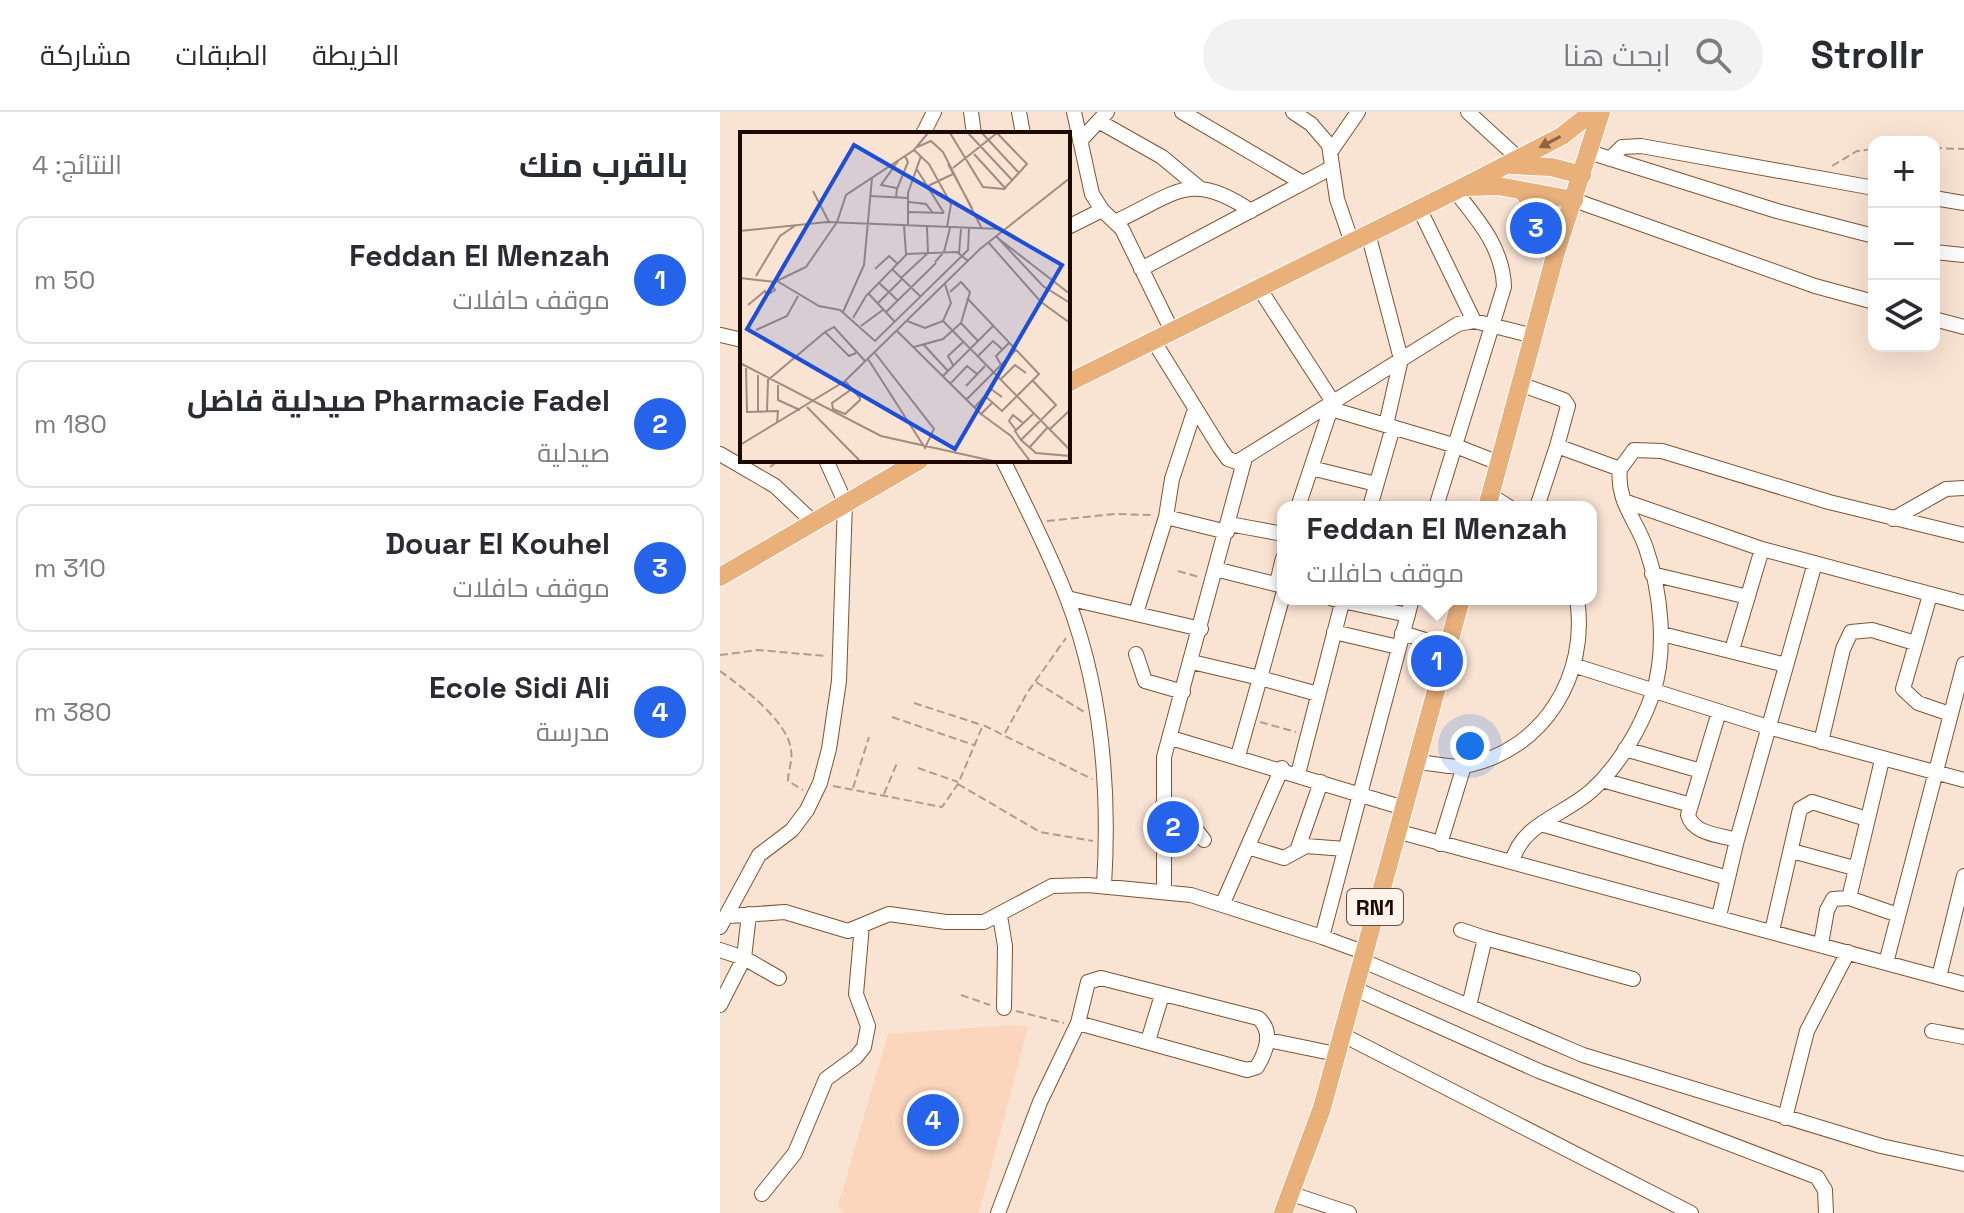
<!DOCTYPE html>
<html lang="ar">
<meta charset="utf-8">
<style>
body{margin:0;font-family:"Space Grotesk",Cairo,sans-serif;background:#f2f2f3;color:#2b2b33;direction:rtl}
.controls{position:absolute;right:24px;top:24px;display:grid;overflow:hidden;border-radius:16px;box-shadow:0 8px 32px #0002}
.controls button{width:72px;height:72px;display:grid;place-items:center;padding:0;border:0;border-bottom:2px solid #e1e1e2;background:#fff;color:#2b2b33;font:40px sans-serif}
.you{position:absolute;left:750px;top:634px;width:28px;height:28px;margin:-20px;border:6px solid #fff;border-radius:50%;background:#1a73e8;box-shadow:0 0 0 12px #1a73e833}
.badge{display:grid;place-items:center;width:52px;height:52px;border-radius:50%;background:#2563eb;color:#fff;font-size:26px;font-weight:700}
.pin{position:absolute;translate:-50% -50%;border:4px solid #fff;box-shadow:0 2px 8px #0006}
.popup{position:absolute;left:557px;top:389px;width:320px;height:104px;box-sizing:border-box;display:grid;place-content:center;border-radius:16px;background:#fff;filter:drop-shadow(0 2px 6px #0005);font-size:26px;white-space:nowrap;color:#7c7c81}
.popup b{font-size:30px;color:#2b2b33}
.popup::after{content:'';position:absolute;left:50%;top:100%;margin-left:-16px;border:16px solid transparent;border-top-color:#fff}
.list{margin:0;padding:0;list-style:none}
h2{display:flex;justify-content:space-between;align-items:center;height:104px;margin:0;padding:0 32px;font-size:34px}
h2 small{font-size:26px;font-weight:400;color:#7c7c81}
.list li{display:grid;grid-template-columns:52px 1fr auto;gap:24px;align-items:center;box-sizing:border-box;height:128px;margin:0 16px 16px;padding:0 16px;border:2px solid #e1e1e2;border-radius:16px}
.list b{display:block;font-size:30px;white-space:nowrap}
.list p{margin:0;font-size:26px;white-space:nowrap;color:#7c7c81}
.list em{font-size:26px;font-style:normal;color:#7c7c81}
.icon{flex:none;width:44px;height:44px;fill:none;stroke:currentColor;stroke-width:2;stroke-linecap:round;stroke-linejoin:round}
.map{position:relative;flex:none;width:1244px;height:1101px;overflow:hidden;direction:ltr}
header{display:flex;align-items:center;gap:48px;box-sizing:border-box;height:112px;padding:0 40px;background:#fff;border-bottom:2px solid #e1e1e2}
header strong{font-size:38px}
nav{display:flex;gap:44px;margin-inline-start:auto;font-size:28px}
.search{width:560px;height:72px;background:#f2f2f3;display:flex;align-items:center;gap:20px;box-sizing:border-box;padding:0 28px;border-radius:44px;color:#7c7c81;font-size:30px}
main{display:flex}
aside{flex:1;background:#fff}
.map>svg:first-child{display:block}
</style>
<header>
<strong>Strollr</strong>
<div class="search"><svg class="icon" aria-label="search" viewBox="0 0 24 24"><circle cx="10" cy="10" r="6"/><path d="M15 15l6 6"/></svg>ابحث هنا</div>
<nav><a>الخريطة</a><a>الطبقات</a><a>مشاركة</a></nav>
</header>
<main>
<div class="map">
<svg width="1244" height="1101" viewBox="0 0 1244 1101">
<rect width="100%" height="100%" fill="#f9e3d3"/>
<path fill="#fbd6bc" d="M291 913 308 915 259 1101H124L118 1094 168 922Z"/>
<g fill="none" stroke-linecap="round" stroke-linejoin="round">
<defs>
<path id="minor" d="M251 0 254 22
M299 0 303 22
M354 0 372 82 382 98 402 117 452 219
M462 0 583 71
M573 0 591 12 609 33 617 87 631 128
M748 0 798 46
M380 10 442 45 478 75
M203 22 214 0
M360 29 387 0
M611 39 638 0
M869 40 1057 99 1154 124
M890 47 902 35 921 34 1154 76
M1214 86 1244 91
M854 88 1095 174 1154 190
M699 96 754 209
M397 109C456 81 471 58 531 99
M348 115 382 98
M648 121 681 247 666 313
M1214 140 1244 143
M421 157 611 56
M539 176 613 290 578 395
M1214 207 1244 215
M1 223 22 228
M433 228 500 336 508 347 517 350 738 212 754 209 814 224
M800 272 844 288 848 294 837 334
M611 297 733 333 779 351
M0 342 55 374 92 409
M283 348C305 393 329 439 347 486 382 577 390 677 384 774
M591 356 656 372
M900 357 914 338 942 339 1109 390 1244 423
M770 383 789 395
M904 389 1042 437 1244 491
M650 395 673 315
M716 395 784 175C783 136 758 108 735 79
M446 405 452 367 475 297
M1173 407 1226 377 1244 376
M509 412 563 422
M495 457 563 474
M932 462 1028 485
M557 471 563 446
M1210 483 1183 577 1198 591 1230 602
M347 486 481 517
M613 487 688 503
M416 501 446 405 507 420
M614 520 678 535
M682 521 728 535
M942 522 1066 553
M1012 538 1042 437
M416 542 425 569 463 580
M472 550 540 566 563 483
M856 554 1048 615 1244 668
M999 600 968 703C973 722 1000 723 1017 728
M451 626 684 696
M1101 630 1123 537 1131 520 1152 518 1195 531
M905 637 981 659
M518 644 540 566 598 582
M695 651C711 649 728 657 744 654 824 639 869 563 857 487
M578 662 623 487
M882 668 971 693
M443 692 473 714 484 728
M821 712 1008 766
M676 719 1244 872
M720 732 744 654
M528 735 564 746 586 734 625 737
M578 736 601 670
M1072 739 1134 756
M792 750C802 711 843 704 871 679 899 654 921 616 933 581 947 537 941 480 926 436 916 407 896 389 900 357L837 334 817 395
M444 780V645L525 346
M1129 786 1162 648
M503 791 562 656
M29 802 24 846 59 866
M9 804 65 800 128 819 169 802 226 810H264L332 774 368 773 471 783 602 825 692 487
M280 804 285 834 284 896
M999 804 1017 728 1095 451
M0 815 39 743 72 718 87 698 100 671 109 637 119 569 125 390 106 348
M741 818 765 826 749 894
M1052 819 1080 697 1092 690 1147 707
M602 825 643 840
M765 826 913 867
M1101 832 1107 798 1113 787 1129 786 1178 803
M0 838 24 846 0 893
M641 848 863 943 1161 1034 1244 1052
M1166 851 1244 552
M1219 865 1244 764
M633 876 819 959 1097 1065 1105 1078 1106 1101
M1212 919 1244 925
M621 922 971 1101
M548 928 616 942
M428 929 442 883
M1065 1006 1087 919 1128 840
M42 1082 75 1041 106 967 136 945 144 935 148 914 136 882 142 813
M572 1082 629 1101
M278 1101 320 990 358 911 527 958 537 955C546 940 554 919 538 906L381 866 368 870 358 911"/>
<path id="major" d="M791 53 831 55 862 63
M746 75 778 74 854 88
M803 80 821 102 836 140
M348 271 743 75 842 24 872 0
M767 395 836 140 881 0
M0 465 200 348
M563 1101 602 996 741 487"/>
</defs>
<use href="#minor" stroke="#81532e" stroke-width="16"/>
<use href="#major" stroke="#fff" stroke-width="20"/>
<path stroke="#b09b8d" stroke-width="2" stroke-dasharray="8 4" stroke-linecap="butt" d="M1214 36 1244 37
M1112 54 1137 39 1154 37
M50 355 59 348
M327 409 395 402 432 403
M458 459 479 465
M0 543 38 538 106 544
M0 559C22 575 68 609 71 638 73 648 68 659 68 669L83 678
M316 570 364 600
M194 591 262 613
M172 605 254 633
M540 610 576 620
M285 621 307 581 346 526
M198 656 238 670
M238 672 320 720 373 729
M113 674 222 695 238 672 263 613 372 667
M133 676 149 625
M164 682 177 651
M241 883 270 893
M296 899 344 911"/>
<use href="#minor" stroke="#fff" stroke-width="14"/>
<use href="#major" stroke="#e9b07a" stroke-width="18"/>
</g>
<defs><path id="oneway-solid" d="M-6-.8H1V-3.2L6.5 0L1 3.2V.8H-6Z" transform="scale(2)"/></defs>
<use fill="#8d6543" href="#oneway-solid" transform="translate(830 30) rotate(152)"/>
<g text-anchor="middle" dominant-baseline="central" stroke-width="6" stroke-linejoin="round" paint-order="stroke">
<rect fill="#fef3eb" stroke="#605046" stroke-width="2" x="627" y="777" width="56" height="36" rx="6"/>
<g font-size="22" font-weight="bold" fill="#1c0a00">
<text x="655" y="795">RN1</text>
</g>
</g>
<g transform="translate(20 20)">
<rect width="330" height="330" fill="#f9e3d3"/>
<path fill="none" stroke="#a18c7f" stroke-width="2" d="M210 1 243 55 264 57 287 32 257 1M228 1 273 49M242 1 279 41M175 16 191 9 203 20 242 97M174 18 189 32 211 72 207 95M234 22 266 57M208 32 232 76M176 36 204 81M213 36 257 1M188 54 213 42M157 57 168 30 165 24M73 59 89 90M130 64 168 66M156 66 157 56 141 53 158 29M169 70 186 72 193 81M169 80 204 81M164 93 166 122 217 120 228 129M168 93V61L181 24M0 99 87 90 261 97M256 104 303 154 330 171M259 107 330 162M248 110 301 170 330 191M219 121 221 97M195 130 204 120 210 96M135 137 149 124 158 132M152 137 180 164M16 144 40 104 56 93M0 146 35 150 66 135 97 90 106 63 174 18 188 1M161 146 188 121 187 95M37 149 79 174 100 178 135 209 228 118 229 97M139 151 149 160 162 147M128 161 155 190M227 166 299 242 262 279 245 264M138 171 149 160 157 168M8 173 25 159 27 163 35 158 32 153M103 180 124 133 132 46M146 180 196 131M113 186 126 164 167 122M167 189 185 196 203 189 211 171 205 152M203 189 330 318M221 191 238 209M121 194 144 177M16 198 47 184 58 164M157 199 241 282 252 271M85 200 94 195 125 229M183 212 208 239M174 215 203 207 221 191 230 160 221 150 210 160M237 225 253 209 262 217M128 227 185 316 194 297 135 221M0 231 141 304 253 329M213 233 208 224 223 210M261 233 256 224 269 211M6 236 7 280 38 279 37 291M18 243V279M203 244 253 194M260 248 275 233 286 241M105 249 112 257 120 266V268L105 282 93 277 92 271 112 257M210 252 227 234 237 242M38 253V268L60 278M226 254 245 234M226 268 276 218M67 275 120 329M234 276 251 257 262 265M27 279 28 248 85 200 109 224 116 221M241 282 271 304 290 329M293 282 275 299 281 308 296 321 330 324M276 298 269 289 273 283 283 291M309 298 330 278M281 308 316 273 293 249M0 313 105 249 240 117 330 46M289 316 307 296"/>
<path fill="#1d4ed8" fill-opacity="0.15" stroke="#1d4ed8" stroke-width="4" d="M114 13 322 133 215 317 7 197Z"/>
<rect width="330" height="330" fill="none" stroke="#1c0a00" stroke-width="4"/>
</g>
</svg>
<div class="controls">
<button>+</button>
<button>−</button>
<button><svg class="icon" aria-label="layers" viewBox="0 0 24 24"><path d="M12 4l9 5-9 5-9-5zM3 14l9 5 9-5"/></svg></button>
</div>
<div class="you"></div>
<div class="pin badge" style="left:717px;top:549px">1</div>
<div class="popup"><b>Feddan El Menzah</b>موقف حافلات</div>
<div class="pin badge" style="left:453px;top:715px">2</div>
<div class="pin badge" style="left:816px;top:116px">3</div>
<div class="pin badge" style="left:213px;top:1008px">4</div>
</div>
<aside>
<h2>بالقرب منك<small>النتائج: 4</small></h2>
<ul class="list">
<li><span class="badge">1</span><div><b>Feddan El Menzah</b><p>موقف حافلات</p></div><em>50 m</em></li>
<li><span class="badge">2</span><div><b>Pharmacie Fadel صيدلية فاضل</b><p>صيدلية</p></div><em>180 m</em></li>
<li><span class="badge">3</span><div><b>Douar El Kouhel</b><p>موقف حافلات</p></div><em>310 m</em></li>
<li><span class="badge">4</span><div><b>Ecole Sidi Ali</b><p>مدرسة</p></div><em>380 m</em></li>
</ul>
</aside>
</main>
